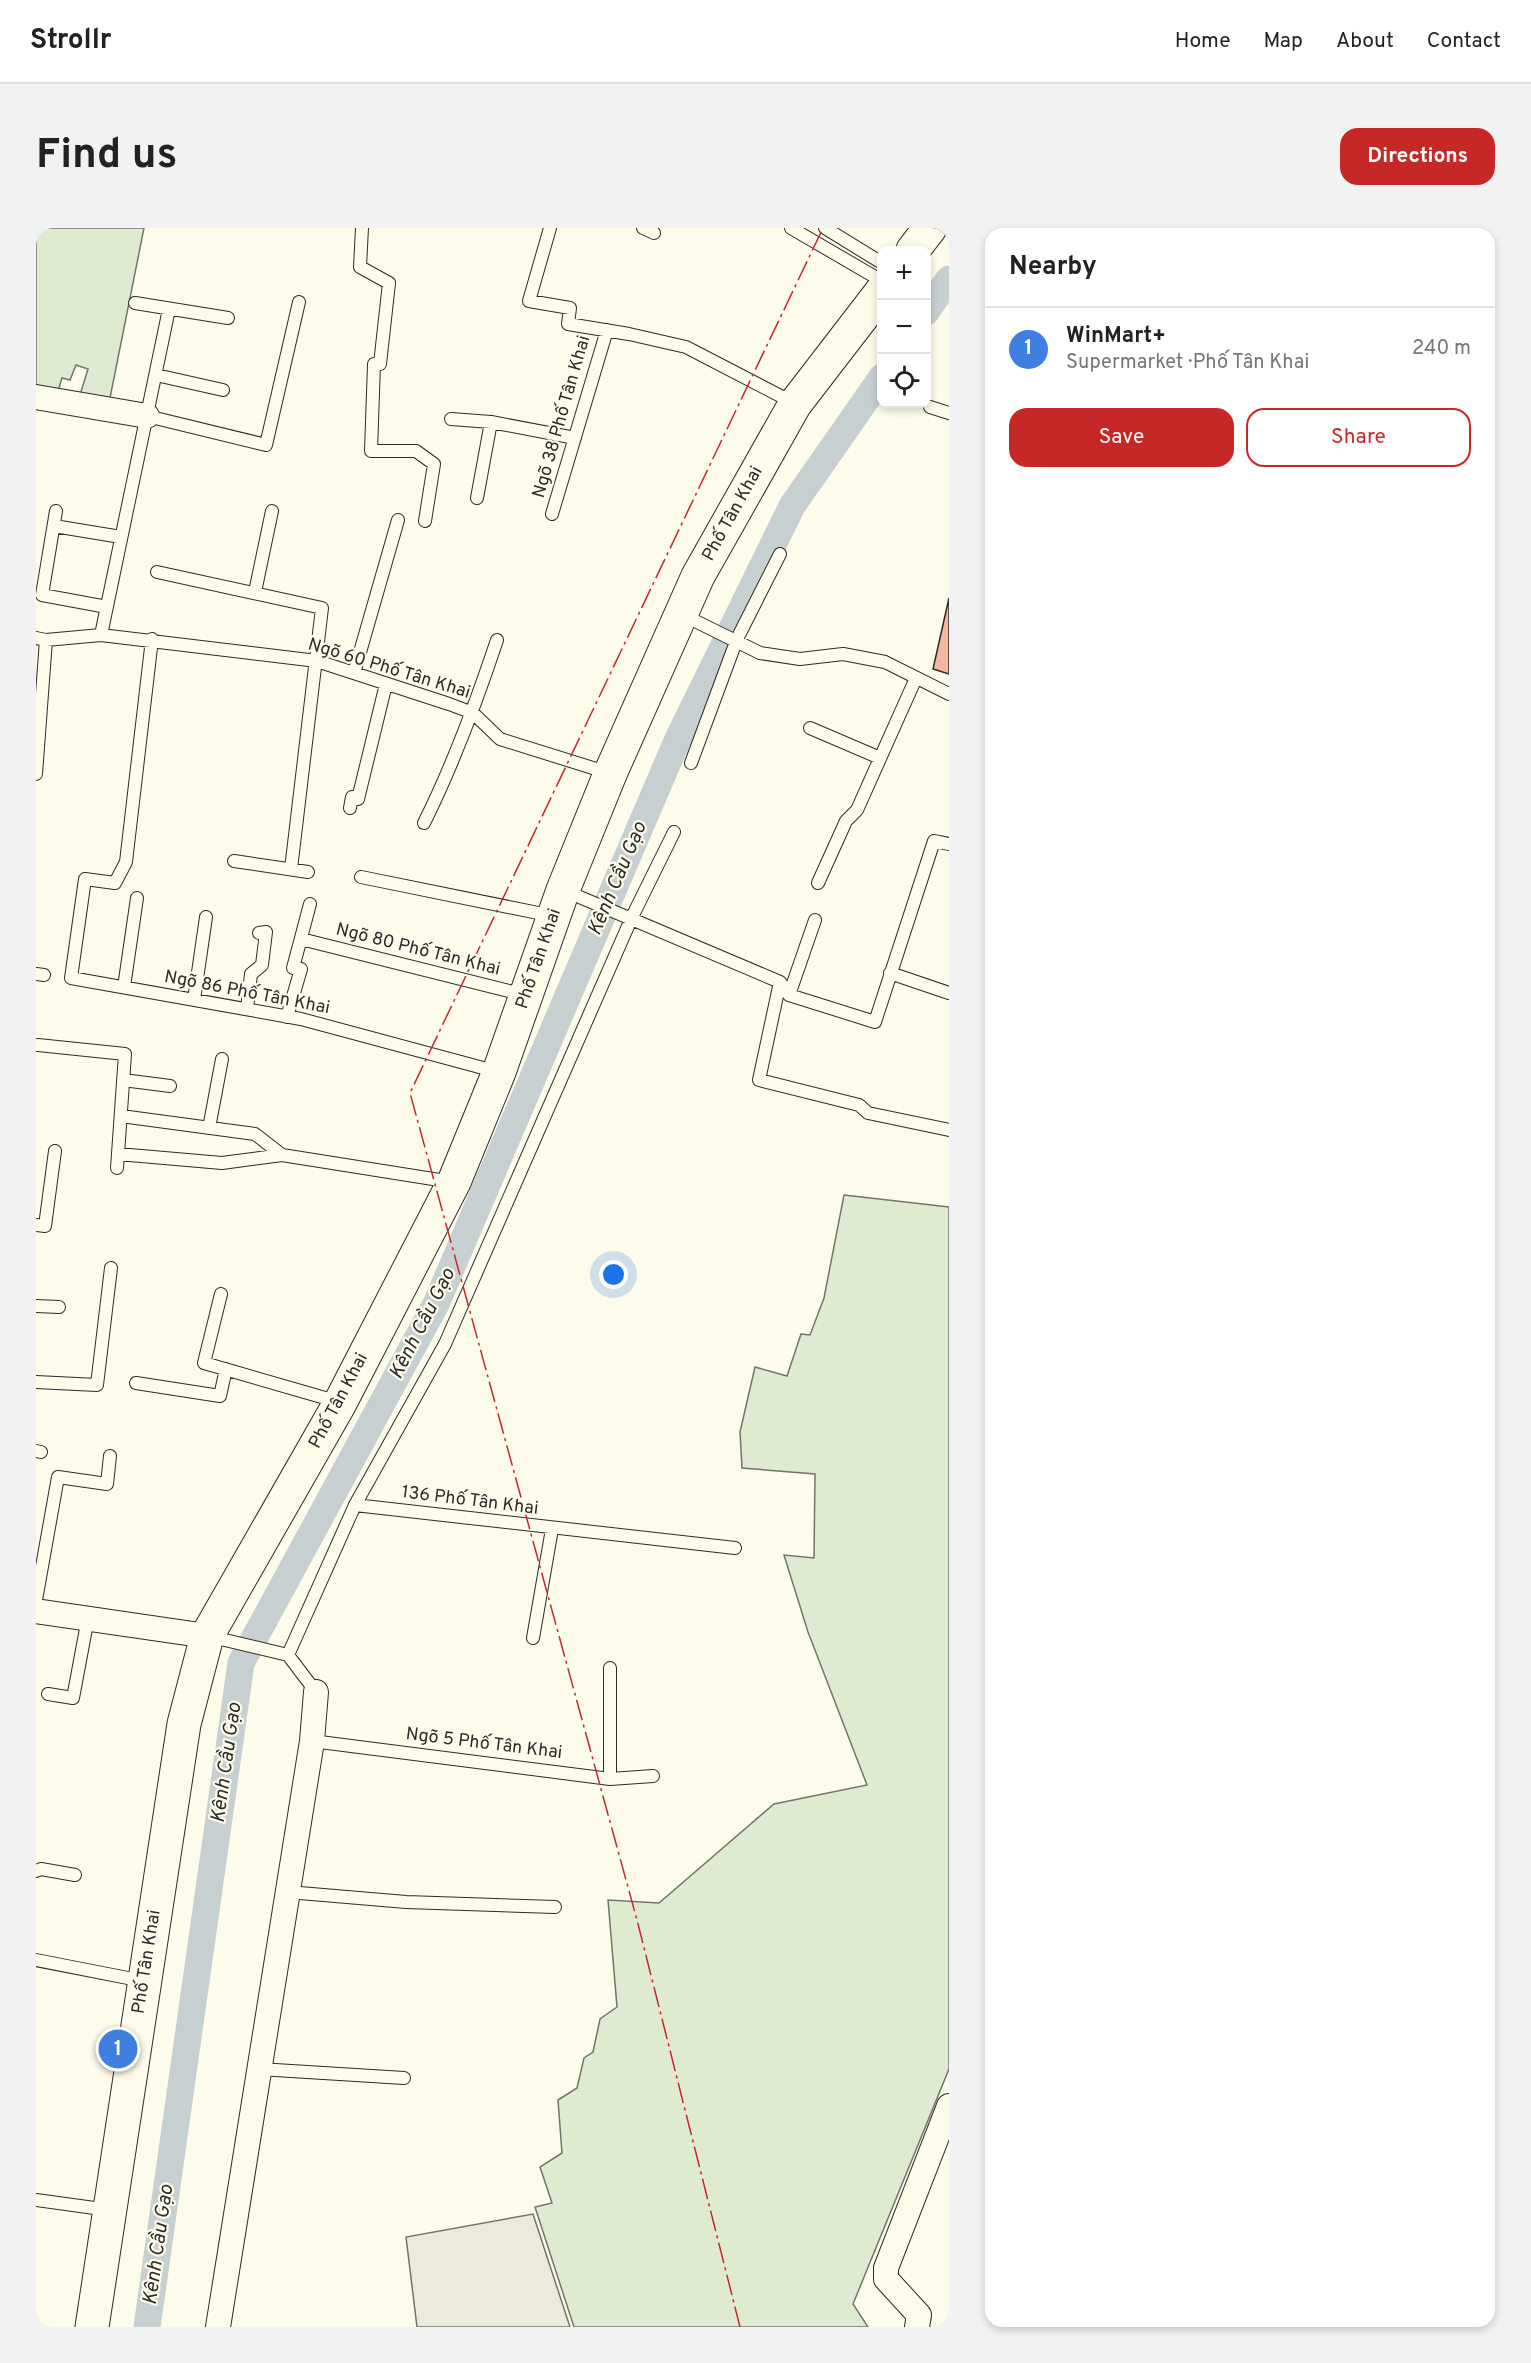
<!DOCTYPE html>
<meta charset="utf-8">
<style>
body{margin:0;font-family:Overpass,sans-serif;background:#f2f2f2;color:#222}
.controls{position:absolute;right:18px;top:18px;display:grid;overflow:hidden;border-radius:12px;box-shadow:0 3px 9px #0003}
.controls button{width:54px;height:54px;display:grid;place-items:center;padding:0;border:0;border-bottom:2px solid #e0e0e0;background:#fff;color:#222;font:30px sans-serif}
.you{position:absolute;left:578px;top:1047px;width:21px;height:21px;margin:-15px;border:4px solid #fff;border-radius:50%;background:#1a73e8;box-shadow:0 0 0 9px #1a73e833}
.badge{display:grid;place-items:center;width:39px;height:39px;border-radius:50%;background:#c62828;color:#fff;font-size:20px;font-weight:700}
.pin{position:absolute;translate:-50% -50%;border:3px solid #fff;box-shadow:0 2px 6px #0006}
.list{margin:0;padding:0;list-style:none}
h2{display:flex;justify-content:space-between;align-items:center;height:78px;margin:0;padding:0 24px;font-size:26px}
h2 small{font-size:20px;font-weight:400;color:#767676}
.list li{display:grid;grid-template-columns:39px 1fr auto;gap:18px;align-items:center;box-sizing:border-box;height:84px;padding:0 24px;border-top:2px solid #e0e0e0}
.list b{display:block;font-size:22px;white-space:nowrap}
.list p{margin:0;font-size:20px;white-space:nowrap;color:#767676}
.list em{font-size:20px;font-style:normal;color:#767676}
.actions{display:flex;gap:12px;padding:18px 24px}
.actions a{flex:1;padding:14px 0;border:2px solid #c62828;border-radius:18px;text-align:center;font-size:21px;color:#c62828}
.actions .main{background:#c62828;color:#fff}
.icon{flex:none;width:33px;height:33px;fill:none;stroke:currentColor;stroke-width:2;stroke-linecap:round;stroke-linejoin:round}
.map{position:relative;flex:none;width:913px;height:2099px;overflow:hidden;border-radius:18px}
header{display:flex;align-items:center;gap:36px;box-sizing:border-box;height:84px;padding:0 30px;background:#fff;border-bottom:2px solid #e0e0e0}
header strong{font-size:28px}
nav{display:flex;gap:33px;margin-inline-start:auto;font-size:21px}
.intro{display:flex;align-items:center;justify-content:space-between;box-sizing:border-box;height:144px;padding:0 36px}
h1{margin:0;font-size:42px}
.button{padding:15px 27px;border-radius:18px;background:#c62828;color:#fff;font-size:21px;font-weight:700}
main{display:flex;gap:36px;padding:0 36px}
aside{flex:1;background:#fff;border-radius:18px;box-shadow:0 3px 9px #0003}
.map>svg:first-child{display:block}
</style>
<header>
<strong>Strollr</strong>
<nav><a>Home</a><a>Map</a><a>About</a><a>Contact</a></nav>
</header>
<div class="intro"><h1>Find us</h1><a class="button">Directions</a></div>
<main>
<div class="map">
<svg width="913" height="2099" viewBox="0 0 913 2099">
<rect width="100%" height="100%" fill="#fdfbea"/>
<path fill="#deebd1" stroke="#74746e" stroke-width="1.5" d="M0 0H108L73 175 44 167 52 141 40 137 34 152 26 150 22 163 0 157Z
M808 967 913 979V1841L817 2076 832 2099H538L499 1979 516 1975 504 1939 526 1925 522 1872 541 1860 548 1830 557 1824 564 1791 581 1779 572 1672 623 1675 738 1576 831 1557 772 1404 748 1327 778 1330 779 1246 706 1240 704 1204 719 1139 751 1148 765 1106 774 1107 788 1070Z"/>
<path fill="#eceadb" stroke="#74746e" stroke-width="1.5" d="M497 1986 534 2099H381L370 2009Z"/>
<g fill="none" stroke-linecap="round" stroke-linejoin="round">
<path stroke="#c7d0d0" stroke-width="27" d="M890 84 913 51
M111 2099 205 1435 400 1076 641 513 756 278 846 149"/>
</g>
<path fill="#f2b8a0" stroke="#2b2b2b" stroke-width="1.5" d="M913 370V446L897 441Z"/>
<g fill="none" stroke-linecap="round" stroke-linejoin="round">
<defs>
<path id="lane" d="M326 0 324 39 353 55 344 136H338L335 223H380L398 236 389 293
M514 0 493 73 534 80 532 96 593 106 650 119 758 175
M607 0 618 5
M755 0 846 53
M789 0 846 35
M99 75 192 90
M120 147 187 162
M894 179 913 185
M111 188 230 217 263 74
M415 191 455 194 539 210
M441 270 455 194
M20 283 6 367 71 379
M516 286 571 102
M18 298 85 309
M121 344 286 380 255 641
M219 364 236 283
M647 387 724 425 764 431 807 426 849 434 913 466
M65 407 133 81
M0 410 10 412 65 407 281 433 413 476 437 485 464 511 573 545
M116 411 90 634 79 655 49 651 35 750 265 791 462 844
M318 445 362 292
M774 500 844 530
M655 535 701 411 744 326
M0 546 10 412
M314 580 316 569 322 571 350 456
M388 595C418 535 440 475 461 412
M198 633 272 644
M325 649 517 688
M782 655 810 593 821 582 880 450
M527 662 744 754 753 767 839 794 898 613 913 616
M265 711 489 767
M854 745 913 765
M0 746 8 747
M744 754 723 852 823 877 832 885 913 902
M88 759 101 670
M753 767 779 692
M158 772 170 689
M211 781 215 746 226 737 230 704 223 705
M251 789 265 741 257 740 274 676
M2 817 89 826 81 940
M87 852 134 858
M85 888 219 906 246 927
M173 900 186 831
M82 926 186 935 246 927 416 954
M0 997 9 998 19 923
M185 1066 168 1135 303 1174
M0 1078 23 1079
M0 1154 61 1157 75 1040
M100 1155 184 1168 190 1141
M0 1223 5 1224
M319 1277 699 1320
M0 1372 22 1249 71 1256 74 1228
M172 1408 252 1427 280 1464
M497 1410 516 1301
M252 1427 319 1277 409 1116 596 689 638 604
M12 1466 37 1470 52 1390
M276 1513 574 1551 617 1548
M574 1551V1440
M0 1643 5 1641 39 1647
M252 1664 370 1674 519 1679
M0 1732 107 1753
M223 1841 368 1850
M0 1972 73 1982"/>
<path id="street" d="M0 169 111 188
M0 1383 171 1408
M182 2099 276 1513 280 1464
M881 2099 883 2087 850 2051V2040L913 1878"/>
<path id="secondary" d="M877 22 894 0
M56 2099 148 1496 171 1408 304 1175 418 954 463 844 527 662 574 546 662 348 759 176 846 63"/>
</defs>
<use href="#lane" stroke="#2b2b2b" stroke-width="14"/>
<use href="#street" stroke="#2b2b2b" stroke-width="26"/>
<use href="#secondary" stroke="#2b2b2b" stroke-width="35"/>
<use href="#lane" stroke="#fdfbea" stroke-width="12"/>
<use href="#street" stroke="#fdfbea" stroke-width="24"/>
<use href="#secondary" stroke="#fdfbea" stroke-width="33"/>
<path stroke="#c62828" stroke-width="1.5" stroke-dasharray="21 4.5 3 4.5" stroke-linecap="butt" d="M704 2099 601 1692 374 865 787 0"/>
</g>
<g text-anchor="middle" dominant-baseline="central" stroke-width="4.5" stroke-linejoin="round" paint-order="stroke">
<g font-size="18" fill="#2b2b2b" stroke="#fdfbea">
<text transform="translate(526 189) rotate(-74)">Ngõ 38 Phố Tân Khai</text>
<text transform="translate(697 286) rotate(-61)">Phố Tân Khai</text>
<text transform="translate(353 441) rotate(17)">Ngõ 60 Phố Tân Khai</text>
<text transform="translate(382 722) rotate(14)">Ngõ 80 Phố Tân Khai</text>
<text transform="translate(503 731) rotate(-71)">Phố Tân Khai</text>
<text transform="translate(211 765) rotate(11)">Ngõ 86 Phố Tân Khai</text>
<text transform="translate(303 1173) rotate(-62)">Phố Tân Khai</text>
<text transform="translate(434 1273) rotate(7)">136 Phố Tân Khai</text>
<text transform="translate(448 1516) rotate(7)">Ngõ 5 Phố Tân Khai</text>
<text transform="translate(111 1734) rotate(-81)">Phố Tân Khai</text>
</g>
<g font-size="20" font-style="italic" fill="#2b2b2b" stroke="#fdfbea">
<text transform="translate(582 651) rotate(-67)">Kênh Cầu Gạo</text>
<text transform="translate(387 1096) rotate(-63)">Kênh Cầu Gạo</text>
<text transform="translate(191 1535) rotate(-82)">Kênh Cầu Gạo</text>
<text transform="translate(123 2017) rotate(-82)">Kênh Cầu Gạo</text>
</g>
</g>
</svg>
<div class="controls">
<button>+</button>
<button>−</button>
<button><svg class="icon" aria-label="locate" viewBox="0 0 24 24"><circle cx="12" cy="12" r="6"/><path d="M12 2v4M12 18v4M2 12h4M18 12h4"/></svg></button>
</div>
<div class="you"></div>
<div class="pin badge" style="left:82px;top:1821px;background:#3f7fe0">1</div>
</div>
<aside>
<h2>Nearby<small></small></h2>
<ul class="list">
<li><span class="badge" style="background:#3f7fe0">1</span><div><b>WinMart+</b><p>Supermarket · Phố Tân Khai</p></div><em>240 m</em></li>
</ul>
<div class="actions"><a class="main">Save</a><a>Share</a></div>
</aside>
</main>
